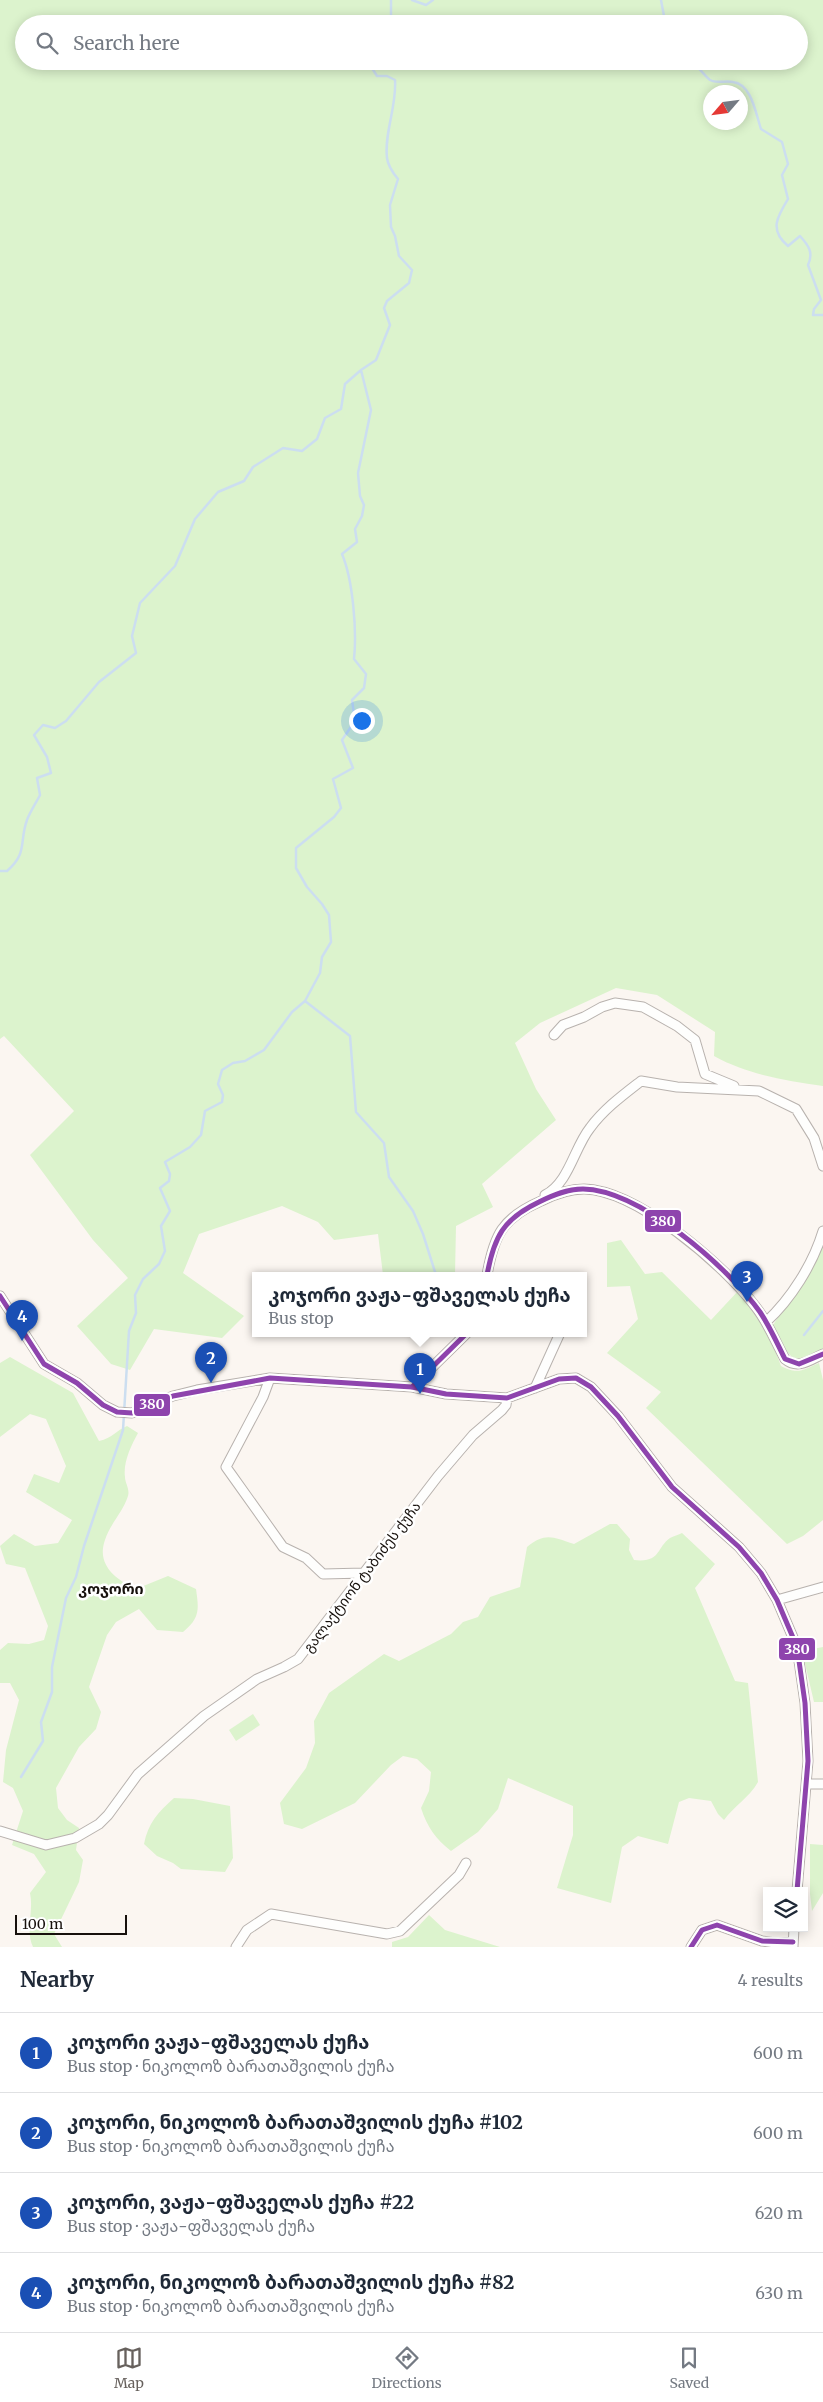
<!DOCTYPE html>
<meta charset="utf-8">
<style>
body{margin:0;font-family:Merriweather,"Noto Sans Georgian",serif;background:#f2f2f3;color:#1f2937}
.controls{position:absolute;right:15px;bottom:15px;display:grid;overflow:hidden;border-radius:0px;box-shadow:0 2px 12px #0003}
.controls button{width:45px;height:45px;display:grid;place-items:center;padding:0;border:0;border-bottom:1px solid #e0e1e3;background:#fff;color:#1f2937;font:25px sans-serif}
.compass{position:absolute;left:703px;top:85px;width:45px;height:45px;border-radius:50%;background:#fff;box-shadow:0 2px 12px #0003;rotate:242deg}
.scale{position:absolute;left:15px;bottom:12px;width:112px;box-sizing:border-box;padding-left:5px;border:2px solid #17110d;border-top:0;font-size:14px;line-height:18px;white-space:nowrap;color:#17110d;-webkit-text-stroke:4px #fff;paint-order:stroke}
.you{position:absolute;left:361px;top:720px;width:18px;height:18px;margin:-12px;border:4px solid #fff;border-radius:50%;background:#1a73e8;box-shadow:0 0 0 8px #1a73e833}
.badge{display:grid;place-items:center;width:32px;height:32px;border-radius:50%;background:#67615d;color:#fff;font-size:16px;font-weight:700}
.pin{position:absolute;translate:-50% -41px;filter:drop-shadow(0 1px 2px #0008)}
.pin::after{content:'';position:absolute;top:26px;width:18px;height:15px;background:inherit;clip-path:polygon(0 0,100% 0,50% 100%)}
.popup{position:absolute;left:252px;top:1272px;width:335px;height:65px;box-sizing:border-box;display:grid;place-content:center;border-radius:0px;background:#fff;filter:drop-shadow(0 1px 4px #0005);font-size:16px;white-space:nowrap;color:#747a83}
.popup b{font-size:19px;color:#1f2937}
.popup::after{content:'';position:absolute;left:50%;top:100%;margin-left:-10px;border:10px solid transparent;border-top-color:#fff}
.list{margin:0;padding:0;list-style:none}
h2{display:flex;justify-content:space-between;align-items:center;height:65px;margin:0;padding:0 20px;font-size:21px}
h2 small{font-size:16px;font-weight:400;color:#747a83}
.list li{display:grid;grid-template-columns:32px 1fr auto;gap:15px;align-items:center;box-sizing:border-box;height:80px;padding:0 20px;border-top:1px solid #e0e1e3}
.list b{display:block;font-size:19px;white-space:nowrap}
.list p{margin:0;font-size:16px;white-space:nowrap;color:#747a83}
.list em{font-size:16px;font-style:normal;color:#747a83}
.icon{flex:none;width:28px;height:28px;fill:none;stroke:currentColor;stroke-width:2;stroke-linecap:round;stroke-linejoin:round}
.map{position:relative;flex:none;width:823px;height:1947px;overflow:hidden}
.search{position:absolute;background:#fff;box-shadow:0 2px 12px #0003;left:15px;right:15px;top:15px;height:55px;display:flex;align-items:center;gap:12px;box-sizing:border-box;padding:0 18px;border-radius:28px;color:#747a83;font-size:19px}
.sheet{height:385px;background:#fff}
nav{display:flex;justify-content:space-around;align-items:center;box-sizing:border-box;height:70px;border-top:1px solid #e0e1e3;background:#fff;font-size:14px;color:#747a83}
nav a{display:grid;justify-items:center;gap:2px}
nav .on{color:#67615d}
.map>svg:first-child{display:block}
</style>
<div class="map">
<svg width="823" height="1947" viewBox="0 0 823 1947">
<rect width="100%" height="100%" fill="#fbf6f1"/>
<path fill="#dcf3cd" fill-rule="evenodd" d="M0 0H823V1086C785 1080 748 1075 714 1056L715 1032 657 995 616 988 540 1023 515 1043 536 1089 556 1120 482 1184 493 1207 456 1226 455 1275H383L378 1234 334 1240 318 1222 282 1206 199 1234 183 1273 244 1316 222 1338 154 1329 130 1370 111 1364 77 1326 128 1278 93 1240 30 1155 74 1111 4 1036 0 1039ZM24 24H799V61H24ZM710 92H740V122H710Z
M621 1240 645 1274 662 1272 711 1320 738 1291 769 1334 781 1366C798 1375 803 1370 819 1363L823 1380V1520L803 1536 787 1544 646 1408 661 1392 607 1353 638 1319 630 1286 607 1287V1243Z
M823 1242V1351L805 1359H794L784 1349 773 1325 811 1267Z
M10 1357 73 1393 99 1441C113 1438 115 1431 127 1426L138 1433C131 1446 123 1462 125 1477 125 1483 130 1489 128 1496 123 1512 110 1524 105 1540 96 1565 116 1580 136 1589L168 1576 196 1589C199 1610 200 1618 183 1632L157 1630 139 1609 116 1622 107 1635 89 1687 101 1712 96 1729 79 1747 56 1788 58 1808 67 1820 79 1828 76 1850 83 1860 79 1882 54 1934 62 1947H33C25 1930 34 1911 30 1893L46 1872 34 1854 12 1845 23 1811 13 1788 3 1782 6 1750 19 1700 10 1683H0V1650L8 1643 29 1644 44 1640 48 1626 25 1568 6 1564 0 1546 14 1534 35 1546 58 1543 72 1520 26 1492 34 1474 59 1483 66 1466 46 1419 30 1414 0 1437V1363Z
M610 1524H617L630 1539 629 1550 634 1560C661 1563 656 1548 670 1538 673 1536 679 1535 682 1533L715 1564 695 1588 735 1681 748 1683 758 1782C749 1798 734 1806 724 1820L718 1814 711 1801 689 1798 679 1802 668 1844 638 1836 622 1847 611 1903 557 1888 573 1835V1806L508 1778 498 1809 478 1832 451 1851C436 1839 427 1827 421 1808L429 1791 431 1772 417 1759 403 1756 391 1765 355 1803 302 1829 284 1824 280 1803 306 1768 315 1743 314 1721 329 1693 384 1654 399 1661 451 1634 463 1622 478 1617 490 1597 520 1587 527 1547C545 1532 553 1537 574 1544Z
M823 1647V1702H814L802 1651Z
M253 1714 260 1725 236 1741 229 1730Z
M174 1798 193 1799 230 1806 233 1858 225 1872 181 1869 173 1863 157 1856 144 1844C148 1823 158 1812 174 1798Z
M810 1844 823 1845V1893L812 1911 810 1894Z
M429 1915 445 1930 500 1947H392V1942L408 1937Z"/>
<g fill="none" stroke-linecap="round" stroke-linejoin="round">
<path stroke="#ccdef0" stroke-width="2.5" d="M412 0 426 5 433 0
M661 0 664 16 663 24
M391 24V0
M692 61C695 64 708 79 710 80 717 84 726 80 733 82 752 84 756 115 761 129L782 142 788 164 782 175 788 199C777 217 769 230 788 246L800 236C808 245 814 252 808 265L821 300 814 309 813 315H823
M0 871H7C28 853 19 842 27 820 30 812 36 803 40 795L37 778 51 773 47 757 34 735 43 725 55 728 66 721 99 682 136 653 132 636 140 603 175 566 195 519 218 492 244 481 253 467 283 448 302 451 317 439 325 418 341 409 345 384 361 370 376 360 390 325 384 308 387 301 409 283 412 270 399 256 395 236 391 227 390 205 398 179C393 173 388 166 387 158 384 133 397 106 395 80L387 76H377L370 65 373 61
M305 1001 350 1036 356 1112 384 1143 389 1177 413 1211 423 1234 436 1275
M804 1335 823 1311
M21 1777 43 1741 41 1722 52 1692V1667L66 1598 76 1577 84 1546 123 1430 129 1331 136 1313 135 1295 143 1279 159 1264 165 1251 161 1226 170 1211 160 1188 169 1181 170 1174 165 1162 190 1147 201 1135 205 1111 222 1102 223 1095 218 1084 222 1070 233 1063 245 1061 264 1050 292 1012 305 1001 320 973 322 957 331 942 329 915 322 904 307 887 296 868V848L334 817 341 808 333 779 353 768 342 740 355 721 352 700 364 688 366 674 354 659C357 631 353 580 342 554L357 542 355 529 362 516 364 505 360 496 358 473 371 410 361 370"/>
<defs>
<path id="minor" d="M554 1035 563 1025 584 1017 602 1007 615 1003 643 1007 677 1026 695 1040 705 1074 734 1086
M545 1195C569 1183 574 1148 590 1128 604 1109 623 1095 641 1081L677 1087 759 1091 796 1109 814 1138 823 1166
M487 1275C494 1235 502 1218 541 1201 555 1194 569 1189 584 1189 637 1190 724 1265 755 1306 768 1322 775 1341 785 1359 798 1370 810 1360 823 1354
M0 1296 44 1364 77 1383 103 1405 117 1412 132 1413 173 1396 197 1390 270 1378 412 1387 446 1394 507 1398 559 1379 576 1378 591 1387 618 1416 672 1487 739 1547 761 1573 777 1600 797 1647 805 1703 808 1761 797 1891
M766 1322C791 1299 813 1264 823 1231
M270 1378 263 1397 226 1467 283 1547 306 1558 323 1574 364 1573
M412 1387 467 1333
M535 1388 560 1333
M777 1600 823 1587
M806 1784H823
M0 1831 46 1845 75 1838 99 1824 108 1815 138 1774 204 1716 257 1679 284 1667 298 1659 438 1476 473 1435 502 1410 506 1405 507 1398
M236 1947 247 1930 271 1914 387 1934 400 1931 459 1875 466 1863
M691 1947 702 1930 717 1925 762 1941 775 1943 793 1942
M793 1947 794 1928"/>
</defs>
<use href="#minor" stroke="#b8b2ae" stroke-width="11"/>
<use href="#minor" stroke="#fefefd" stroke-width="9"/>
<defs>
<path id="bus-1" d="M487 1275C494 1237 503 1219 539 1202 553 1195 567 1189 583 1189 640 1190 728 1267 760 1312 770 1327 777 1343 785 1359L799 1364 823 1354
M0 1296 44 1364 77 1383 103 1405 117 1412 132 1413 173 1396 270 1378 412 1387 446 1394 507 1398 559 1379 576 1378 591 1387 618 1416 672 1487 739 1547 761 1573 777 1600 797 1647 805 1703 808 1761 797 1891
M412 1387 467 1333
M691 1947 702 1930 717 1925 762 1941 793 1942"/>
</defs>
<use href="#bus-1" stroke="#fff" stroke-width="9"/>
<use href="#bus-1" stroke="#8e44ad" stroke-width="5"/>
</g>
<g text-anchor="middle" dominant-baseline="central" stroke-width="5" stroke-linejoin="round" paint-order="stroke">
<g font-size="14" fill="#17110d" stroke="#fff">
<text transform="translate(362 1577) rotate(-53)">გალაქტიონ ტაბიძეს ქუჩა</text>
</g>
<g font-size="15" font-weight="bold" fill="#17110d" stroke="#fff">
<text x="111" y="1588">კოჯორი</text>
</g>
</g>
<g stroke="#fff" stroke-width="2">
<rect x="644" y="1209" width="38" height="24" rx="5" fill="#8e44ad"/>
<rect x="133" y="1393" width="38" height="24" rx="5" fill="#8e44ad"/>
<rect x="778" y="1637" width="38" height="24" rx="5" fill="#8e44ad"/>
</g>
<g font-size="14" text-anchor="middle" font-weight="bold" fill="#fff">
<text x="663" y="1226">380</text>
<text x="152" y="1409">380</text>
<text x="797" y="1654">380</text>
</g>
</svg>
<div class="controls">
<button><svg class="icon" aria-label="layers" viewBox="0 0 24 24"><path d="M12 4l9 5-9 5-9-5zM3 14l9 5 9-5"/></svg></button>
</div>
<svg class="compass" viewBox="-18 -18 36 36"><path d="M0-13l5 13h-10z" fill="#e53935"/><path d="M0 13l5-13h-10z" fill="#747a83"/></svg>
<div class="scale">100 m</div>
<div class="you"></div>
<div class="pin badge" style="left:420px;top:1394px;background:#1a4fb4">1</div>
<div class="popup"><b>კოჯორი ვაჟა-ფშაველას ქუჩა</b>Bus stop</div>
<div class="pin badge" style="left:211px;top:1383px;background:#1a4fb4">2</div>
<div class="pin badge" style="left:747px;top:1302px;background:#1a4fb4">3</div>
<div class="pin badge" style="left:22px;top:1341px;background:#1a4fb4">4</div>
<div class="search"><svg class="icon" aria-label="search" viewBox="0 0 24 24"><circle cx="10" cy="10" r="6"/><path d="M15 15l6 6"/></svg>Search here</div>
</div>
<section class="sheet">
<h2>Nearby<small>4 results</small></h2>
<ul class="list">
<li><span class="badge" style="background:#1a4fb4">1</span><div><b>კოჯორი ვაჟა-ფშაველას ქუჩა</b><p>Bus stop · ნიკოლოზ ბარათაშვილის ქუჩა</p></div><em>600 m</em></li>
<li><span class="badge" style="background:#1a4fb4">2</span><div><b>კოჯორი, ნიკოლოზ ბარათაშვილის ქუჩა #102</b><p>Bus stop · ნიკოლოზ ბარათაშვილის ქუჩა</p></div><em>600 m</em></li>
<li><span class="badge" style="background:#1a4fb4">3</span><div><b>კოჯორი, ვაჟა-ფშაველას ქუჩა #22</b><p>Bus stop · ვაჟა-ფშაველას ქუჩა</p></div><em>620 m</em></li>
<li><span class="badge" style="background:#1a4fb4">4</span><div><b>კოჯორი, ნიკოლოზ ბარათაშვილის ქუჩა #82</b><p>Bus stop · ნიკოლოზ ბარათაშვილის ქუჩა</p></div><em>630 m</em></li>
</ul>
</section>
<nav>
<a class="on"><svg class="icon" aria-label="map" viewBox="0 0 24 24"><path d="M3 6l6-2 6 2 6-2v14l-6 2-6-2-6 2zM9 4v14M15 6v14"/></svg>Map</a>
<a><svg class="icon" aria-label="directions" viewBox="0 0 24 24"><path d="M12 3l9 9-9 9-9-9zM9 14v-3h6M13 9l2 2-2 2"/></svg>Directions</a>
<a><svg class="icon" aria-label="saved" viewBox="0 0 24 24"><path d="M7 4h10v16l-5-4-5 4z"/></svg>Saved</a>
</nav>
